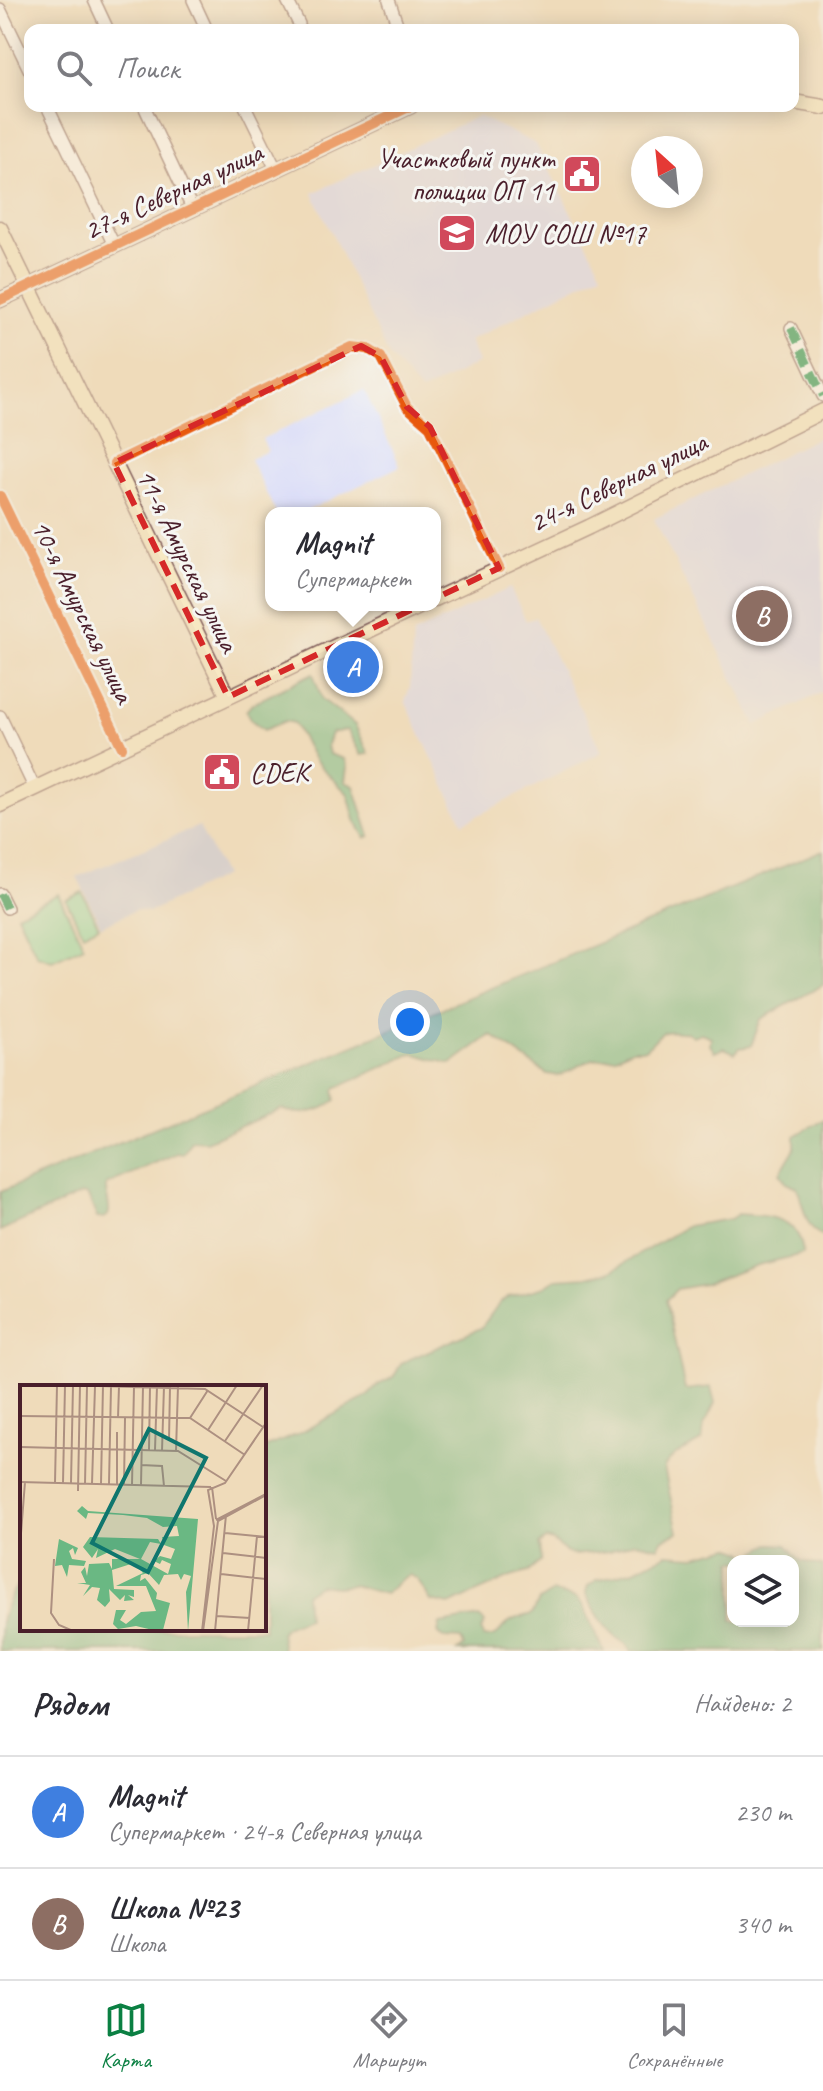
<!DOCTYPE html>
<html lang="ru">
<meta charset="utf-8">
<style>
body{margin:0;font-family:Caveat,sans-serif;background:#f2f2f3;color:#2b2b33}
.controls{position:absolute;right:24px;bottom:24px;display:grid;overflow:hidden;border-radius:16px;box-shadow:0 4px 20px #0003}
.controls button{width:72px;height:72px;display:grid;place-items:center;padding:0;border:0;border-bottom:2px solid #e1e1e2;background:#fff;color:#2b2b33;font:40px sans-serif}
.compass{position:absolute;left:631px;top:136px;width:72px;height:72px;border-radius:50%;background:#fff;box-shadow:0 4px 20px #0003;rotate:333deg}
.you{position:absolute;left:410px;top:1022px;width:28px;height:28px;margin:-20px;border:6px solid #fff;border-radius:50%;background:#1a73e8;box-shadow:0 0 0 12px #1a73e833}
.badge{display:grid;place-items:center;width:52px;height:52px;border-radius:50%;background:#0b8043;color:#fff;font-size:26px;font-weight:700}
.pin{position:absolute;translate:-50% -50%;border:4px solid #fff;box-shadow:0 2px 8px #0006}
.popup{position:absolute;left:265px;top:507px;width:176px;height:104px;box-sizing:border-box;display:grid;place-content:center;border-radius:16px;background:#fff;filter:drop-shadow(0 2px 6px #0005);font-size:26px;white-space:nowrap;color:#7c7c81}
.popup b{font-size:30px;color:#2b2b33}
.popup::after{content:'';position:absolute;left:50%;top:100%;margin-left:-16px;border:16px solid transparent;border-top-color:#fff}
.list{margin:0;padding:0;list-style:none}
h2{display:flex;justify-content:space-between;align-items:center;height:104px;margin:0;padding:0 32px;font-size:34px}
h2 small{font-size:26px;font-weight:400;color:#7c7c81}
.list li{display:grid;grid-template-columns:52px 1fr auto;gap:24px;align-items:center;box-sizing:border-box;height:112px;padding:0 32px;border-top:2px solid #e1e1e2}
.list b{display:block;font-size:30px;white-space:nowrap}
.list p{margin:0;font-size:26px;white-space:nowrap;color:#7c7c81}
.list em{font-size:26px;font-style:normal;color:#7c7c81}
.icon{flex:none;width:44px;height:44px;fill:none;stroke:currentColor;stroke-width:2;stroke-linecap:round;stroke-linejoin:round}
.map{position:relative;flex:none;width:823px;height:1651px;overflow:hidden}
.search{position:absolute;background:#fff;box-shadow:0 4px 20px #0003;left:24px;right:24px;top:24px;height:88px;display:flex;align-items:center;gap:20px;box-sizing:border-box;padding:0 28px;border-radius:16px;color:#7c7c81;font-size:30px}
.sheet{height:328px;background:#fff}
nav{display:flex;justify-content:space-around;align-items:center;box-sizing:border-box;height:112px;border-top:2px solid #e1e1e2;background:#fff;font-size:22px;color:#7c7c81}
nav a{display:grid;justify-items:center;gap:4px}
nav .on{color:#0b8043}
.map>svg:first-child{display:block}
</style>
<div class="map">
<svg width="823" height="1651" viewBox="0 0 823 1651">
<rect width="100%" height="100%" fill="#f6f6f2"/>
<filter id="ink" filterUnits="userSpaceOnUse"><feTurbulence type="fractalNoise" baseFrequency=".0125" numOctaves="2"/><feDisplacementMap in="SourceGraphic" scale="16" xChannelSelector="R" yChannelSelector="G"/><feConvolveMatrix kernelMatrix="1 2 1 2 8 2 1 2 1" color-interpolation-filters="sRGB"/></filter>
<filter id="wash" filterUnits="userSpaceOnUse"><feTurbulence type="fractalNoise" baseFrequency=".006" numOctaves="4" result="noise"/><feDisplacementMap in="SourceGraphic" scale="32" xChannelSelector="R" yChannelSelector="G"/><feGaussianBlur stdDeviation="1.8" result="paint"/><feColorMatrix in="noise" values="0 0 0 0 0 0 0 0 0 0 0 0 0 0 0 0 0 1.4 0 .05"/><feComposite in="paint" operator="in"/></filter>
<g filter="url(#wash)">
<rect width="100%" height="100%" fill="#efdbba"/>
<path fill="#d5d8f9" d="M478 116 536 144 602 273 469 341 478 363 421 392 389 356 313 193Z
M364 390 400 466 302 513H276L250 459 268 451 262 439Z
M823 435V692L756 725 654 519Z
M510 588 526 621 535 617 602 752 463 823 405 701 410 687 413 634Z"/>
<path fill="#bdc3de" d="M199 826 224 876 149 912 136 910 101 926 77 877Z"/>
<path fill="#83d89b" stroke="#667c63" stroke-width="2" d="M82 892 99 926 83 934 66 900Z
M58 894 84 946 52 961 37 956 17 914Z"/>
<path fill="#6ab883" stroke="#5a6c57" stroke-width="2" fill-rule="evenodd" d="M313 673 322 699 355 725 369 754 361 755 347 730 331 733 327 745 329 754 344 759 347 767 345 782 354 786 370 836 365 838 355 820 348 794 314 760 294 723 285 721 264 730 250 719 246 711 252 704Z
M823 850V985L761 1019 751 1046 740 1048 735 1053 724 1048 715 1052 710 1045 711 1037 701 1033 693 1036C683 1030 691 1033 680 1032 656 1029 661 1037 645 1049H632L616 1057 592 1059 559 1076 547 1074 491 1035 451 1064 415 1054 409 1055 338 1087 334 1090 336 1100C322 1112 298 1117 282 1109L206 1141 191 1140 183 1154 177 1153 106 1185C104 1197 119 1221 97 1218L88 1196 82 1194 0 1231V1192Z
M823 1119V1237C803 1226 804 1205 797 1187L786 1183 780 1173 795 1148V1136Z
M738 1214C767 1216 800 1215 803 1254L757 1265 705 1284 677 1289 666 1300 685 1390 711 1387 715 1403 704 1425 702 1440C690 1449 670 1454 664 1468L678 1532 663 1539 658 1547 634 1542 610 1551 575 1555 567 1553 553 1541 545 1539 539 1544 541 1561 528 1572 511 1577 449 1605 431 1601 417 1579 410 1575C398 1578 395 1588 384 1594L352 1585 336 1587 319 1585 305 1594 307 1618 285 1627 280 1633 283 1651H0C0 1625 0 1616 11 1595 15 1589 16 1585 22 1580V1629H264V1448L296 1435 367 1397 378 1385 394 1377 401 1363 481 1328 500 1302 508 1297 541 1288 556 1279 587 1277 611 1271 687 1226 730 1219Z
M770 1544 786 1545 801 1561 823 1566V1651H631C627 1643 623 1643 616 1637 604 1627 591 1607 586 1592L588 1586 597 1580 634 1570 667 1554 695 1556 730 1547 751 1555ZM793 1561V1621H733V1561Z
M553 1592 576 1598 582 1604 604 1651H458L464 1646 461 1639 444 1638 438 1633 440 1624 479 1617 485 1622 481 1630 483 1637C500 1640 499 1627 511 1621 517 1617 526 1616 532 1614L539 1601Z"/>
</g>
<g filter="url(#ink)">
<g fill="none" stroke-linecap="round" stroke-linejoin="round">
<defs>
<path id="street" d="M94 0 108 30
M193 0 207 30
M287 0 299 24
M389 0 399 30
M0 9 30 71
M47 106 114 245
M144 106 192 208
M245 106 276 169
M791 328 823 396
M114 463 352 347 368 349 381 357 407 407 430 427 499 568
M0 496 122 747
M0 716 35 789
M0 894 7 908"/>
<path id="secondary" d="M793 102 823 107
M0 228 228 697
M0 300 411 106
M435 599 589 527 823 411
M0 805 423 605"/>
</defs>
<use href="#street" stroke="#84615d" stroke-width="14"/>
<use href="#secondary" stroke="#84615d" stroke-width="17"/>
<use href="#street" stroke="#fff" stroke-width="11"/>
<use href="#secondary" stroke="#f7e8c3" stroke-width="14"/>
<path stroke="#00873e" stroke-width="8" stroke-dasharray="16 8" stroke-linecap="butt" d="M791 328 823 396
M0 894 7 908"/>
<defs>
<path id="cycleway" d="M0 300 411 106
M114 463 352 347 368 349 381 357 407 407 430 427 499 568
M0 496 122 747"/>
</defs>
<use href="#cycleway" stroke="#f6f6f2" stroke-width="15"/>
<use href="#cycleway" stroke="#e8590c" stroke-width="10"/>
</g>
</g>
<path d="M0 0H823V1651H0ZM361 346 381 357 407 407 430 427 499 568 228 697 114 463Z" fill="#efdbba" fill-opacity=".55" fill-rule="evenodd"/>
<path fill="none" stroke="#d62828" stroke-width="6" stroke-dasharray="16 10" stroke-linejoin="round" d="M361 346 381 357 407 407 430 427 499 568 228 697 114 463Z"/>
<defs>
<symbol id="civic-square" viewBox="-11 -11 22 22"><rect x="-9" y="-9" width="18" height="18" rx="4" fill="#d1495b" stroke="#f6f6f2"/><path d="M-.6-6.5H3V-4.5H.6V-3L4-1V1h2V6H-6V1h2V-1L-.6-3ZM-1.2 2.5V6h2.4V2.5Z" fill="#fff"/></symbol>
<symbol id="school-square" viewBox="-11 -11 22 22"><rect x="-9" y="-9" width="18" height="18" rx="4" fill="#d1495b" stroke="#f6f6f2"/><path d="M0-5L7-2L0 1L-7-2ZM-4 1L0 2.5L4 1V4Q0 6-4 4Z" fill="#fff"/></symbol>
</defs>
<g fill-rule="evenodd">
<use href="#civic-square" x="560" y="152" width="44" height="44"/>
<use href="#school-square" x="435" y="211" width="44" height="44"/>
<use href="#civic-square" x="200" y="750" width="44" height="44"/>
</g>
<g text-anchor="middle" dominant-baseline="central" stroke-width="6" stroke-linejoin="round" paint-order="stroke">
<g font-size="28" fill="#4a1f2b" stroke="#f6f6f2" text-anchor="start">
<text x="554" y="158" text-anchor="end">Участковый пункт<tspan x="554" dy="32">полиции ОП 11</tspan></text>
<text x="485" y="233">МОУ СОШ №17</text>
<text x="250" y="772">CDEK</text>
</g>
<g font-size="28" fill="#4a1f2b" stroke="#f6f6f2">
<text transform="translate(173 191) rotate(-25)">27-я Северная улица</text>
<text transform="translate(618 482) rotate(-26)">24-я Северная улица</text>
<text transform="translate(188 560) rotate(64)">11-я Амурская улица</text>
<text transform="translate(83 611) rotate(64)">10-я Амурская улица</text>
</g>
</g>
<g transform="translate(20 1385)">
<rect width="246" height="246" fill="#efdbba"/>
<path d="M62 121 68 126 178 134 168 246 166 207 171 191 164 189 161 195 158 189 144 190 139 200 128 188 121 190 120 196 125 193 137 208 136 214 150 218 143 245 137 246 116 241 98 244 93 239 96 225H106L100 235 106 239 121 227 136 226 126 201H96L123 188 114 178 92 185 94 204 114 205V212L108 210 114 215 104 216 105 210 100 215 89 204 90 216 85 222 77 215 80 203 72 202 63 211 70 200 57 198H66L61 187 65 182 67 191 69 179 89 178 92 184V174H120L95 164 76 173 78 164 72 173 63 162 70 152 138 154 141 159 130 157 121 174 148 189 151 179 142 175 140 179 134 176 140 171 151 174 155 164 144 160 142 152 159 151 157 141 143 142 127 133 103 130 68 128 66 134 57 126ZM39 154 58 163 55 170 53 163 49 166 52 174 66 176 64 181 49 180 47 192 42 180 35 181Z" fill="#6ab883"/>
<path fill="none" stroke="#ad9081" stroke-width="2" d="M42 0 185 4 243 42M0 31 170 33 225 70M98 33 99 1M170 33 188 5M188 45 217 0M149 56 150 1M205 56 243 0M0 62 158 66 206 96M129 65 130 1M135 65 137 1M142 66 144 1M156 66 158 1M121 80 142 81 144 101M0 97 191 102M35 98 37 0M43 98 45 0M51 98 53 0M65 99 67 1M72 99 75 1M81 99 83 0M89 99 91 1M97 100V47M104 100 105 33M112 100 114 1M121 100 123 1M192 102 196 134M58 106 60 0M196 135 246 109M205 148 246 152M0 161 5 97M203 168 246 173M34 174 31 228 39 240 53 246M201 189 246 194M197 231 230 233M182 246 194 141 188 105 205 98 246 38M183 246 198 136 246 110M195 246 206 130M228 246 237 151"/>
<path fill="#0f766e" fill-opacity="0.15" stroke="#0f766e" stroke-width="4" d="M129 44 186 73 128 187 72 158Z"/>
<rect width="246" height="246" fill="none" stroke="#4a1f2b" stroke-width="4"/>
</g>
</svg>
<div class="controls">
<button><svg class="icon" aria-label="layers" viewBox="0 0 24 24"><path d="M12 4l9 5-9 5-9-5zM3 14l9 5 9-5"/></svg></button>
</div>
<svg class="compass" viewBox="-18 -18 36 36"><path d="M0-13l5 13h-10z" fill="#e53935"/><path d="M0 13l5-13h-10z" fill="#7c7c81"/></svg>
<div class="you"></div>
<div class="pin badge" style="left:353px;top:667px;background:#3f7fe0">A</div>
<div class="popup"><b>Magnit</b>Супермаркет</div>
<div class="pin badge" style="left:762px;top:616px;background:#8d6e63">B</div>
<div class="search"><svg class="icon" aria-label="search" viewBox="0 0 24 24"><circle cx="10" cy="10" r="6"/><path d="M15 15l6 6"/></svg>Поиск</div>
</div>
<section class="sheet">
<h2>Рядом<small>Найдено: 2</small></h2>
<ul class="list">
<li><span class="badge" style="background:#3f7fe0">A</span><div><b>Magnit</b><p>Супермаркет · 24-я Северная улица</p></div><em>230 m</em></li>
<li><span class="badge" style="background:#8d6e63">B</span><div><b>Школа №23</b><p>Школа</p></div><em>340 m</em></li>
</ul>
</section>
<nav>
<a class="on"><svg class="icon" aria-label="map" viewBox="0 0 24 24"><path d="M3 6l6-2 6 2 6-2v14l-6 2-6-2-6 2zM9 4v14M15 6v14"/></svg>Карта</a>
<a><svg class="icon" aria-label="directions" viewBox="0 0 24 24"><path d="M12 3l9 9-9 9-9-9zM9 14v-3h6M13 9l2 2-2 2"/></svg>Маршрут</a>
<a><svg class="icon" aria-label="saved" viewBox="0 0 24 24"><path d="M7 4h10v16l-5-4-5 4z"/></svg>Сохранённые</a>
</nav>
